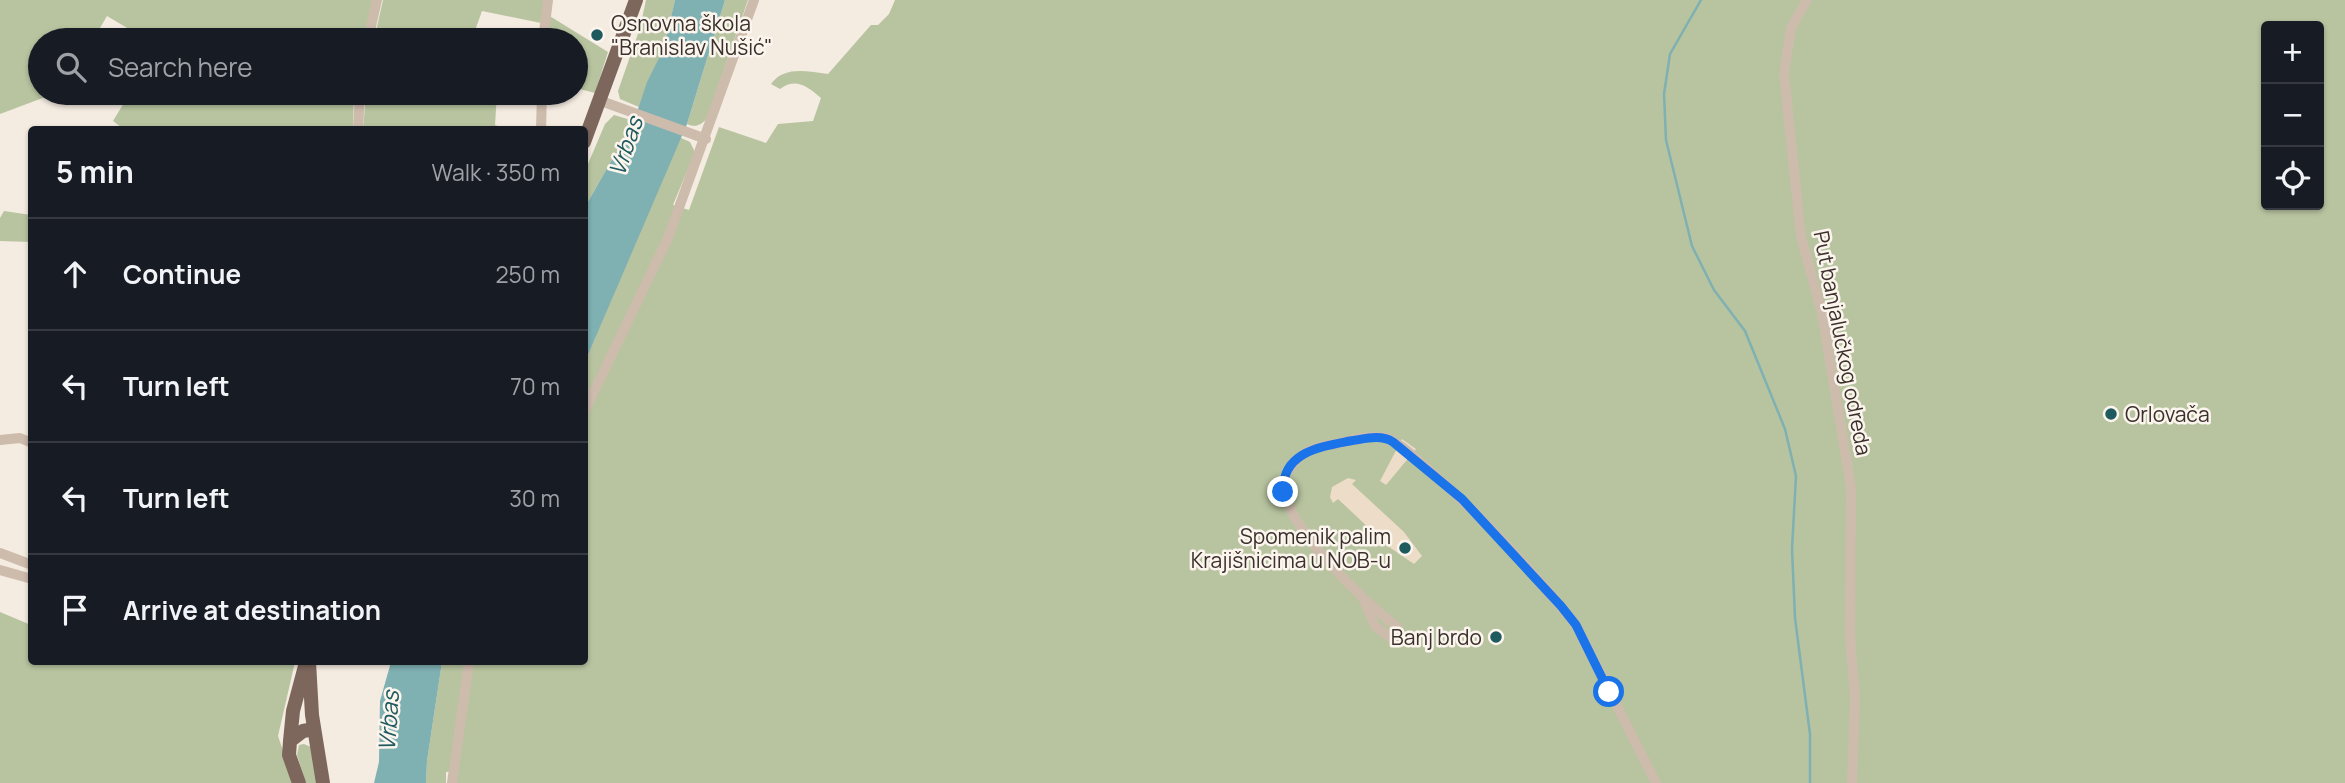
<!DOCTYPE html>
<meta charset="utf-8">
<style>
body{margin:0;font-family:Manrope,sans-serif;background:#242831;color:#f1f3f6}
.controls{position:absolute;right:21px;top:21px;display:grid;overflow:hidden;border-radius:7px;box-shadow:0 2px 5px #0004}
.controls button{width:63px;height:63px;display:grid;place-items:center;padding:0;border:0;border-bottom:2px solid #363941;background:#171b24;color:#f1f3f6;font:35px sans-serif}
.stop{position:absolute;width:21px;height:21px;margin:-16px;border:5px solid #1a73e8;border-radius:50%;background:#fff}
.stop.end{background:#1a73e8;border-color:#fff;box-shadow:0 2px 7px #0008}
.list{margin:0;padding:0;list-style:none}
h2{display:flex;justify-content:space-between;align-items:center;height:91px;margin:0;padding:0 28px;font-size:30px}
h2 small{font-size:23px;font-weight:400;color:#9ea1a6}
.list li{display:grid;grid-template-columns:46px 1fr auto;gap:21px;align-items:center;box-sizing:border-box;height:112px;padding:0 28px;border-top:2px solid #363941}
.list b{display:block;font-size:26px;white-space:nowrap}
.list em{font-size:23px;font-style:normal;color:#9ea1a6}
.icon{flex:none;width:38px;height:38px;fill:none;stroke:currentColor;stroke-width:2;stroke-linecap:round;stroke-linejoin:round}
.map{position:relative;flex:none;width:2345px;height:783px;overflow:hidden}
.search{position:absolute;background:#171b24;box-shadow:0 2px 5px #0004;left:28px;top:28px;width:560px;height:77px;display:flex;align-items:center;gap:18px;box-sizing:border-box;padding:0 24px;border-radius:38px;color:#9ea1a6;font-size:26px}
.panel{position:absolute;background:#171b24;box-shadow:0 2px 5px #0004;left:28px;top:126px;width:560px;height:539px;border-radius:7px}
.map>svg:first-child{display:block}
</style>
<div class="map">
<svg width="2345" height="783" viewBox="0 0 2345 783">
<rect width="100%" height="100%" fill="#f4ebe1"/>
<path fill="#b8c4a0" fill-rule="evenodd" d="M0 0H374L363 40H140L134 32 107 16 93 40H40V93H56L0 114Z
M383 0H544L541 23 482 11 473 36 483 40H374Z
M646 0H675L663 50 639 107 620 99 618 91 640 28Z
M725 0H748L707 118C702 125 695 128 687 124Z
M895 0H2345V783H456V771L446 772V783H426L427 761 442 662H584L585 362 679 137 690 142 695 152 673 205 689 210 719 127 766 143 778 124 813 121 821 98C808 87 796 77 780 89L771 84C785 65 808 72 828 74L871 25H878L889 14ZM2266 26H2319V205H2266Z
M548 15 608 52 595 93 576 88V40H546Z
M130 93H354L353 129 125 130 113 121Z
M366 93H497L495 125 505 129H363Z
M614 115 634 121 585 207V171L605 124Z
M4 211 31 215V242L0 241V218Z
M0 612 31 625 32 662H295L278 736 294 783H0Z
M304 744 311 747 317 783H306L297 755 299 745Z"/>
<path fill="#ecdcc8" d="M1402 439 1416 449 1386 485 1380 481Z
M1348 478 1356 480 1352 484 1404 532 1422 556 1414 564 1389 547 1338 499 1333 503 1330 497 1332 487Z"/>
<path fill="#7fb0b2" d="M675 0H725L687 124 585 362V207L634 121 647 82 663 50Z
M391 662H442L427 761 426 783H374L379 762 380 701Z"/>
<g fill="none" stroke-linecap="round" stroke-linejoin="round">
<path stroke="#7fb0b2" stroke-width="2.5" d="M1701 0 1670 54 1664 94 1666 140 1692 246 1714 290 1745 331 1785 429 1796 476 1792 549 1795 618 1810 734V783"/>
<path stroke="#cdbbac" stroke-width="10" d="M1807 0 1791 28 1784 74 1801 237 1822 313 1851 487 1850 636 1855 698 1852 783
M368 40 377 0
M543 40 548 0
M601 101 706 139
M358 130 360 93
M541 130 542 93
M584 412 668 238 754 0
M0 440 20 438 32 443
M0 553 32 565
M0 570 32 579
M1364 601 1375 626 1394 640 1398 639V628C1364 601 1285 528 1283 483 1291 458 1308 447 1334 444 1349 442 1371 433 1386 438 1402 444 1416 459 1429 470 1482 517 1532 570 1576 625L1656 783
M452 783 469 662"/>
<path stroke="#7d675c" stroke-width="14" d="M584 142 636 0
M309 662 312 715 323 783
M290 741 293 711 305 666
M299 783 289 755 290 741 303 731 314 729"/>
</g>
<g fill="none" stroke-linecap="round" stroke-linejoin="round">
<path stroke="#1a73e8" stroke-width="9" d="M1283 492C1282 452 1319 447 1350 441 1365 439 1380 434 1393 442L1462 499 1561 606 1576 625 1609 692"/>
</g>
<g fill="#1f5a5e" stroke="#fbf5ee" stroke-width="2.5">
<circle cx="597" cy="35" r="7"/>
<circle cx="2111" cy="414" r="7"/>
<circle cx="1405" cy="548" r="7"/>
<circle cx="1496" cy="637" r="7"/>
</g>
<g text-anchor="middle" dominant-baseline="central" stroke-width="5" stroke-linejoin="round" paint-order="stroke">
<g font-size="21" fill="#3b302b" stroke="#fbf5ee" text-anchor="start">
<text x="611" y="23">Osnovna škola<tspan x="611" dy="24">"Branislav Nušić"</tspan></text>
<text x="2125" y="414">Orlovača</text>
<text x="1391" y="536" text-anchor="end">Spomenik palim<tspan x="1391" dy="24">Krajišnicima u NOB-u</tspan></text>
<text x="1482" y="637" text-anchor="end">Banj brdo</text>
</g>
<g font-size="21" fill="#3b302b" stroke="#fbf5ee">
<text transform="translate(1843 343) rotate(79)">Put banjalučkog odreda</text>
</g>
<g font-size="23" font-style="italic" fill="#1f5a5e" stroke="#fbf5ee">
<text transform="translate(625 146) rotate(-71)">Vrbas</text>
<text transform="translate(388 721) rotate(-86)">Vrbas</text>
</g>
</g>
</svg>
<div class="controls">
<button>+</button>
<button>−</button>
<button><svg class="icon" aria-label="locate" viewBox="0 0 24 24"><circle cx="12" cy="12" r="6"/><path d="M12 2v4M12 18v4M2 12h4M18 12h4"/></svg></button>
</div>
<div class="stop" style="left:1609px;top:692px"></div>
<div class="stop end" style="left:1283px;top:492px"></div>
<div class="search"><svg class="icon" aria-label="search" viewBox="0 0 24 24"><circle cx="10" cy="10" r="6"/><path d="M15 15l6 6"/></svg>Search here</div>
<section class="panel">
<h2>5 min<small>Walk · 350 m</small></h2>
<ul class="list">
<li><svg class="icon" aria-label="ahead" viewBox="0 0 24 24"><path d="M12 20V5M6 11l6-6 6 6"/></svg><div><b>Continue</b></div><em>250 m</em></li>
<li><svg class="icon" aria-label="left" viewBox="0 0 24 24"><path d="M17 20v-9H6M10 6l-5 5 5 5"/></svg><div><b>Turn left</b></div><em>70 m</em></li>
<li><svg class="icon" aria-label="left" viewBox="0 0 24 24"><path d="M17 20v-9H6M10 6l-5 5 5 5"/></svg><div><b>Turn left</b></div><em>30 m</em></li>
<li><svg class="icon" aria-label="arrive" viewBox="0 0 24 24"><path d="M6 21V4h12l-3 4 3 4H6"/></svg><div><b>Arrive at destination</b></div></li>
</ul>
</section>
</div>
